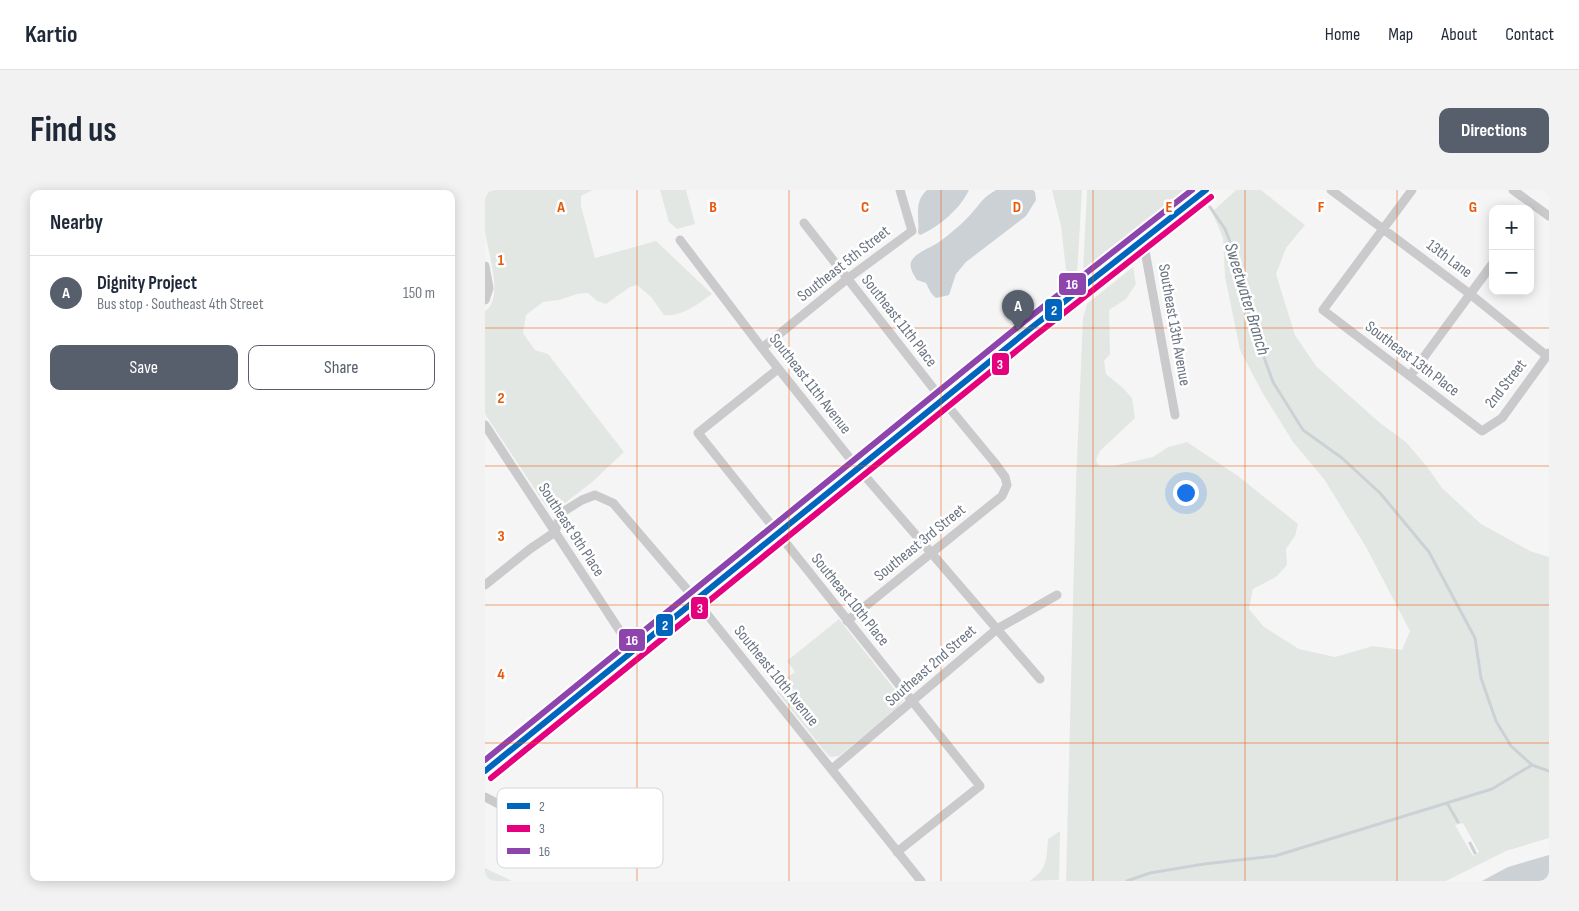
<!DOCTYPE html>
<meta charset="utf-8">
<style>
body{margin:0;font-family:"Sofia Sans Condensed",sans-serif;background:#f2f2f3;color:#1f2937}
.controls{position:absolute;right:15px;top:15px;display:grid;overflow:hidden;border-radius:10px;box-shadow:0 2px 12px #0003}
.controls button{width:45px;height:45px;display:grid;place-items:center;padding:0;border:0;border-bottom:1px solid #e0e1e3;background:#fff;color:#1f2937;font:25px sans-serif}
.you{position:absolute;left:700px;top:302px;width:18px;height:18px;margin:-12px;border:4px solid #fff;border-radius:50%;background:#1a73e8;box-shadow:0 0 0 8px #1a73e833}
.badge{display:grid;place-items:center;width:32px;height:32px;border-radius:50%;background:#565f6b;color:#fff;font-size:16px;font-weight:700}
.pin{position:absolute;translate:-50% -41px;filter:drop-shadow(0 1px 2px #0008)}
.pin::after{content:'';position:absolute;top:26px;width:18px;height:15px;background:inherit;clip-path:polygon(0 0,100% 0,50% 100%)}
.list{margin:0;padding:0;list-style:none}
h2{display:flex;justify-content:space-between;align-items:center;height:65px;margin:0;padding:0 20px;font-size:21px}
h2 small{font-size:16px;font-weight:400;color:#747a83}
.list li{display:grid;grid-template-columns:32px 1fr auto;gap:15px;align-items:center;box-sizing:border-box;height:75px;padding:0 20px;border-top:1px solid #e0e1e3}
.list b{display:block;font-size:19px;white-space:nowrap}
.list p{margin:0;font-size:16px;white-space:nowrap;color:#747a83}
.list em{font-size:16px;font-style:normal;color:#747a83}
.actions{display:flex;gap:10px;padding:15px 20px}
.actions a{flex:1;padding:11px 0;border:1px solid #565f6b;border-radius:10px;text-align:center;font-size:18px;color:#565f6b}
.actions .main{background:#565f6b;color:#fff}
.map{position:relative;flex:none;width:1064px;height:691px;overflow:hidden;border-radius:10px}
header{display:flex;align-items:center;gap:30px;box-sizing:border-box;height:70px;padding:0 25px;background:#fff;border-bottom:1px solid #e0e1e3}
header strong{font-size:24px}
nav{display:flex;gap:28px;margin-inline-start:auto;font-size:18px}
.intro{display:flex;align-items:center;justify-content:space-between;box-sizing:border-box;height:120px;padding:0 30px}
h1{margin:0;font-size:35px}
.button{padding:12px 22px;border-radius:10px;background:#565f6b;color:#fff;font-size:18px;font-weight:700}
main{display:flex;gap:30px;padding:0 30px}
aside{flex:1;background:#fff;border-radius:10px;box-shadow:0 2px 12px #0003}
.map>svg:first-child{display:block}
</style>
<header>
<strong>Kartio</strong>
<nav><a>Home</a><a>Map</a><a>About</a><a>Contact</a></nav>
</header>
<div class="intro"><h1>Find us</h1><a class="button">Directions</a></div>
<main>
<aside>
<h2>Nearby<small></small></h2>
<ul class="list">
<li><span class="badge">A</span><div><b>Dignity Project</b><p>Bus stop · Southeast 4th Street</p></div><em>150 m</em></li>
</ul>
<div class="actions"><a class="main">Save</a><a>Share</a></div>
</aside>
<div class="map">
<svg width="1064" height="691" viewBox="0 0 1064 691">
<rect width="100%" height="100%" fill="#f5f5f5"/>
<path fill="#e3e7e3" fill-rule="evenodd" d="M4 0H108L96 6V16L110 68 171 51 227 104C213 114 197 127 179 125L166 107 152 95 145 97 121 114 112 111 103 103 92 104 74 110 58 112 41 125 38 143 50 160 63 164 139 262 106 293 71 320 63 319 0 224V121C20 109 2 60 0 41 0 28 0 15 0 1Z
M175 0H201L210 34 192 39 184 32Z
M567 0H597L592 85 586 87 581 80 576 36Z
M602 0H699L598 82Z
M751 0H776L820 35 801 58 791 84 810 145 831 176 895 233 921 252 943 278 957 298 996 334 1045 361 1064 367V648L1021 661 961 691H581L591 292 598 128 602 114 648 77 651 94 641 109 624 120 625 164 619 171 621 184 637 197 647 208 650 228 615 261 611 270 614 276H628L668 267 683 257 702 252 753 286 813 334 810 346 801 359 802 375 791 387 768 399 764 419 779 437 814 459 850 467 888 456 917 460 925 441 881 357 839 289 808 252 777 202 755 160 740 87 738 48 727 22ZM978 633 994 662 988 666 970 635Z
M354 429 418 510 413 518 354 566 346 567 342 564 292 502 295 493 310 482 302 471Z
M575 641 574 690 545 691C563 678 561 670 563 649Z
M0 678 27 691H0Z"/>
<path fill="#ccd1d5" d="M442 0H484C475 19 454 37 435 45L433 43C435 28 428 12 442 0Z
M511 0H548L550 2 551 10 541 26 481 72 471 84 464 105 451 108 446 103 441 93 432 90C429 85 424 78 426 72 430 62 446 58 454 52 465 44 477 34 486 24 496 13 496 9 511 0Z
M1064 665V691H997L1023 677Z"/>
<g fill="none" stroke-linecap="round" stroke-linejoin="round">
<path stroke="#ccd1d5" stroke-width="3" d="M725 17 740 39 754 74 764 126 788 192 818 240 857 268 895 303 944 362 990 448 996 488 1011 531 1026 556 1047 575 1064 581
M962 613 973 632
M985 653 990 663
M642 691 665 683 719 674 790 666 1007 599 1047 575"/>
<path stroke="#cacacc" stroke-width="9" d="M846 0 985 104 1062 166
M927 0 838 120 997 241 1017 228 1064 163
M1028 0 1064 26
M319 33 452 203 509 272 520 287 522 295 517 306 362 431
M195 50 277 158 367 271 555 489
M658 50 690 225
M0 76 4 98 0 110
M277 158 362 89 427 41 415 0
M293 179 213 243 495 596 412 662
M925 186 1008 73
M0 235 148 461
M0 395 45 359 70 342 76 323 97 310 110 305 128 313 205 403 436 691
M347 579 512 439 572 405
M0 607 98 658"/>
<path stroke="#cacacc" stroke-width="10" d="M0 581 546 138 721 0"/>
<defs>
<path id="bus-1" d="M0 581 546 138 721 0"/>
<path id="bus-2" d="M6 588 551 145 726 7"/>
<path id="bus-3" d="M0 570 540 131 707 0"/>
</defs>
<use href="#bus-1" stroke="#fff" stroke-width="10"/>
<use href="#bus-2" stroke="#fff" stroke-width="10"/>
<use href="#bus-3" stroke="#fff" stroke-width="10"/>
<use href="#bus-1" stroke="#0065bd" stroke-width="6"/>
<use href="#bus-2" stroke="#e5007d" stroke-width="6"/>
<use href="#bus-3" stroke="#8e44ad" stroke-width="6"/>
</g>
<path fill="none" stroke="#e8590c" stroke-width="1" stroke-opacity="0.55" d="M152 0V691M304 0V691M456 0V691M608 0V691M760 0V691M912 0V691M0 138H1064M0 276H1064M0 415H1064M0 553H1064"/>
<g text-anchor="middle" dominant-baseline="central" stroke-width="5" stroke-linejoin="round" paint-order="stroke">
<g font-size="16" fill="#697381" stroke="#fff">
<text transform="translate(964 69) rotate(37)">13th Lane</text>
<text transform="translate(359 74) rotate(-38)">Southeast 5th Street</text>
<text transform="translate(414 131) rotate(52)">Southeast 11th Place</text>
<text transform="translate(689 135) rotate(80)">Southeast 13th Avenue</text>
<text transform="translate(927 169) rotate(37)">Southeast 13th Place</text>
<text transform="translate(325 194) rotate(52)">Southeast 11th Avenue</text>
<text transform="translate(1021 194) rotate(-52)">2nd Street</text>
<text transform="translate(86 340) rotate(57)">Southeast 9th Place</text>
<text transform="translate(435 353) rotate(-39)">Southeast 3rd Street</text>
<text transform="translate(365 410) rotate(51)">Southeast 10th Place</text>
<text transform="translate(446 476) rotate(-41)">Southeast 2nd Street</text>
<text transform="translate(291 486) rotate(51)">Southeast 10th Avenue</text>
</g>
<g font-size="18" font-style="italic" fill="#65737e" stroke="#fff">
<text transform="translate(762 109) rotate(73)">Sweetwater Branch</text>
</g>
</g>
<rect x="12" y="598" width="166" height="80" rx="8" fill="#fff" stroke="#d2d5d9" stroke-width="1"/>
<rect x="22" y="613" width="23" height="6" fill="#0065bd"/>
<rect x="22" y="635" width="23" height="7" fill="#e5007d"/>
<rect x="22" y="658" width="23" height="6" fill="#8e44ad"/>
<g font-size="14" fill="#697381">
<text x="54" y="621">2</text>
<text x="54" y="643">3</text>
<text x="54" y="666">16</text>
</g>
<g font-size="16" text-anchor="middle" font-weight="bold" fill="#e8590c" stroke="#fff" stroke-width="5" stroke-linejoin="round" paint-order="stroke">
<text x="76" y="22">A</text>
<text x="228" y="22">B</text>
<text x="380" y="22">C</text>
<text x="532" y="22">D</text>
<text x="684" y="22">E</text>
<text x="836" y="22">F</text>
<text x="988" y="22">G</text>
<text x="16" y="75">1</text>
<text x="16" y="213">2</text>
<text x="16" y="351">3</text>
<text x="16" y="489">4</text>
</g>
<g stroke="#fff" stroke-width="2">
<rect x="573" y="82" width="29" height="24" rx="5" fill="#8e44ad"/>
<rect x="559" y="108" width="19" height="24" rx="5" fill="#0065bd"/>
<rect x="506" y="162" width="19" height="24" rx="5" fill="#e5007d"/>
<rect x="205" y="406" width="19" height="24" rx="5" fill="#e5007d"/>
<rect x="170" y="423" width="19" height="24" rx="5" fill="#0065bd"/>
<rect x="133" y="438" width="28" height="24" rx="5" fill="#8e44ad"/>
</g>
<g font-size="14" text-anchor="middle" font-weight="bold" fill="#fff">
<text x="587" y="99">16</text>
<text x="569" y="125">2</text>
<text x="515" y="179">3</text>
<text x="215" y="423">3</text>
<text x="180" y="440">2</text>
<text x="147" y="455">16</text>
</g>
</svg>
<div class="controls">
<button>+</button>
<button>−</button>
</div>
<div class="you"></div>
<div class="pin badge" style="left:533px;top:141px">A</div>
</div>
</main>
